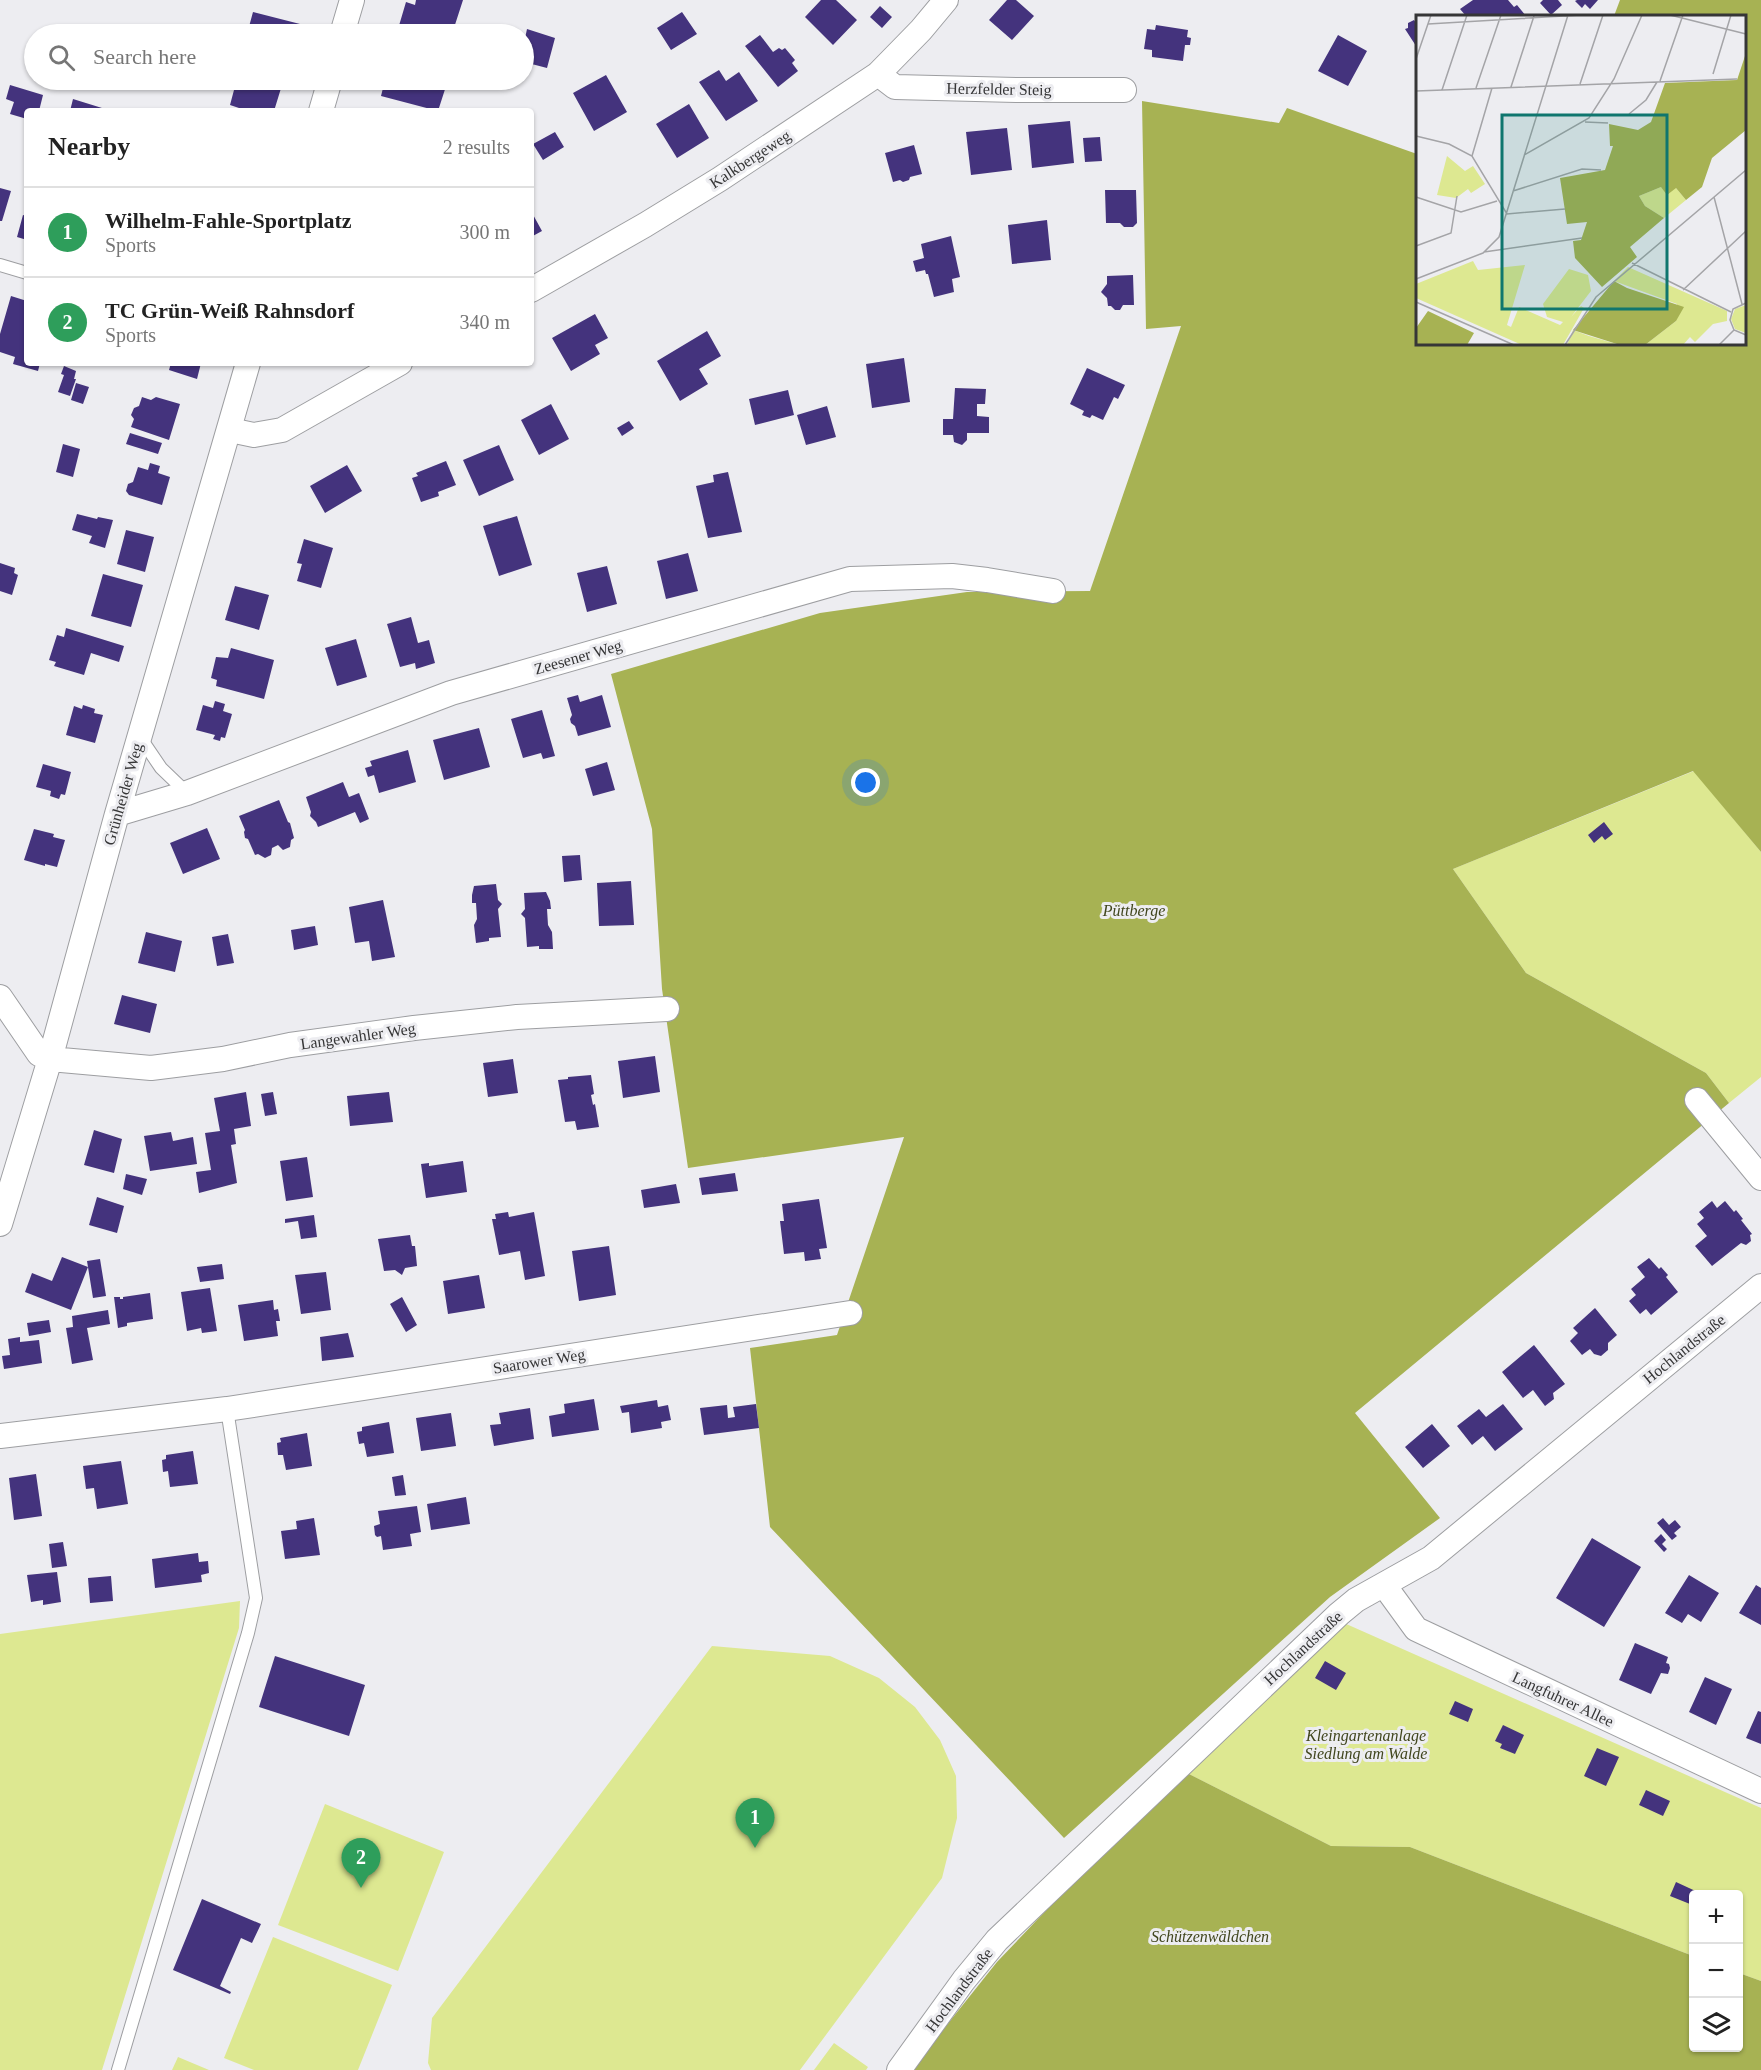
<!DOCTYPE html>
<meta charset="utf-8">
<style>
body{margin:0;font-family:Georgia,serif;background:#f2f2f2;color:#222}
.controls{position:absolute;right:18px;bottom:18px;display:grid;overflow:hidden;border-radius:6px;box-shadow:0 2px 4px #0004}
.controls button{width:54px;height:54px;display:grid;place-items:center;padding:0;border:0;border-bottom:2px solid #e0e0e0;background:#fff;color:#222;font:30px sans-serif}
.you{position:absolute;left:866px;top:783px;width:21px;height:21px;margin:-15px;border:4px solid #fff;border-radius:50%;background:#1a73e8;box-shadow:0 0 0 9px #1a73e833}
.badge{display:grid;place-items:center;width:39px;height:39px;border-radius:50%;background:#0b8043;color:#fff;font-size:20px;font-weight:700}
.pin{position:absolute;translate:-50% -50px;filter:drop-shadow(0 2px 3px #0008)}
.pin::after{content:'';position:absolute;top:32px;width:21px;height:18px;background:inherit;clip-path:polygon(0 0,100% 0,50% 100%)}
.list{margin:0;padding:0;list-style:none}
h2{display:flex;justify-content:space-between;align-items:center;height:78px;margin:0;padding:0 24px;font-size:26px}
h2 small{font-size:20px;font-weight:400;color:#767676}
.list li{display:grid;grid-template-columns:39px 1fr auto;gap:18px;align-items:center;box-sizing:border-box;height:90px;padding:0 24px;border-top:2px solid #e0e0e0}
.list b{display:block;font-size:22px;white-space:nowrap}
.list p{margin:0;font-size:20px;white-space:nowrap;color:#767676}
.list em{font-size:20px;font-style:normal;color:#767676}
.icon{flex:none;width:33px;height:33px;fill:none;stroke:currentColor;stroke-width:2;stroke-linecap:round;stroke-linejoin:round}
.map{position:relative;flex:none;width:1761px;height:2070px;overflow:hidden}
.search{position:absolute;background:#fff;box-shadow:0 2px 4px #0004;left:24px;top:24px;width:510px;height:66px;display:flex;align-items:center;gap:15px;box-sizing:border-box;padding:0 21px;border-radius:33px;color:#767676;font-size:22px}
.panel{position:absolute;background:#fff;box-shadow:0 2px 4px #0004;left:24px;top:108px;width:510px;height:258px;border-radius:6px}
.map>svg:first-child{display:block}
</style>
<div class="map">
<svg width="1761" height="2070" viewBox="0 0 1761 2070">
<rect width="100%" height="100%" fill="#ededf1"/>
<path fill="#dde891" d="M1694 771 1761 852V1077L1729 1103 1706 1073 1526 973 1453 869Z
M240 1601 239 1628 102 2070H0V1634Z
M1344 1623 1761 1808V1981L1739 1973 1738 1894H1694L1693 1956 1410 1847 1331 1846 1189 1774Z
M712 1646 830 1656 879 1678 915 1707 940 1740 956 1776 957 1818 942 1878 800 2070H431L428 2063 432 2018Z
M325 1804 444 1852 398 1971 278 1925Z
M273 1937 392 1985 358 2070H254L224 2058Z
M834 2043 868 2067 866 2070H814Z
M178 2057 209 2070H172Z"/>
<path fill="#a7b253" d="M1620 0H1761V852L1693 771 1453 869 1526 973 1706 1073 1729 1103 1355 1413 1440 1518 1330 1597 1064 1838 770 1527 750 1348 837 1335 904 1137 688 1168 662 989 652 829 611 674 820 613 967 592 1090 591 1181 326 1146 329 1142 101 1279 123 1287 108 1417 154 1418 344H1744V16H1614Z
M1189 1774 1331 1846 1410 1847 1693 1956 1694 2048H1738L1739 1973 1761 1981V2070H911L997 1962 1091 1863Z"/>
<path fill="#44337d" d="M416 0H463L452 34 430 31 429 34H417L398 29 406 2 415 5Z
M821 0H836L857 20 833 45 805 17Z
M1007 0H1016L1034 16 1012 40 989 20Z
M1473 0H1508L1514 7 1517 5 1526 16H1466L1460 9Z
M1543 0H1558L1562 5 1551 15 1540 3Z
M1577 0H1598L1590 9 1585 4 1582 8 1575 1Z
M880 6 892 17 882 28 870 17Z
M253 12 300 24 297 34H247Z
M682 12 697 34 671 50 657 28Z
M1414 20 1416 23 1418 22V49L1405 29 1408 28V23Z
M1156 25 1188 30 1187 37 1191 38 1190 45H1185L1183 61 1152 57V50L1144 49 1147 29 1155 30Z
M527 29 555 38 547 68 524 62 527 49H524V43Z
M760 35 773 52 779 48 782 50 785 48 795 60 792 63 798 71 778 87 745 46Z
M1338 35 1367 51 1348 86 1318 71Z
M719 70 726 81 739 72 758 101 726 121 699 82Z
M606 75 627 112 594 131 573 93Z
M234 80H266L282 85 274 111H248L230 105 234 90H232L230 86 231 81Z
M385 80H448L438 111 381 96Z
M10 85 43 95 39 111H27V119L10 114 14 102 6 99Z
M73 99 102 108 101 111H70Z
M689 104 709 138 677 158 656 124Z
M1070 121 1074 163 1032 168 1028 125Z
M1007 128 1012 170 971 175 966 132Z
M555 132 564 147 543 160 533 144Z
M1100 137 1102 161 1085 162 1083 138Z
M914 145 922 174 910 177 909 180 903 182 900 180 893 182 885 153Z
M0 188 11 191 2 221H0Z
M1105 190H1136L1137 223 1133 227H1124L1120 223H1106Z
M531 211 542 231 531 237Z
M23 215 27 216V240L17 237Z
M1047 220 1051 260 1012 264 1008 225Z
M951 236 960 277 952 279 954 292 934 297 928 274H926L925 270 916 272 913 261 924 258 921 244Z
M1133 275 1134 305H1123L1120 310H1115L1111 306H1108L1107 298 1101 292 1107 284V276Z
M11 296 27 301V363H40L38 371 13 364 15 357 0 352V334Z
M595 314 608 338 595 345 600 354 571 371 552 338Z
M707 331 721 356 699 369 708 384 680 401 657 361Z
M904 358 910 402 872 408 866 364Z
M171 363H201L197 379 169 370Z
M64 366 76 371 74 379H76L70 396 58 392 64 375 61 374Z
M1087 368 1125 385 1118 399 1114 397 1103 420 1092 415 1090 418 1082 415 1084 411 1070 404Z
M76 383 89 387 83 404 71 400Z
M955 388 986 389 985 404H977V416L989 417V433H967V440L962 445 954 442 953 435H943V419H953Z
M788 390 794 415 755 425 749 399Z
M142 397 151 400 156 397 180 404 169 440 131 427 134 419 131 415 134 408 139 406Z
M551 404 569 439 539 455 521 420Z
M827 406 836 437 806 445 797 415Z
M629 421 634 428 622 436 617 428Z
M130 433 162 443 158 454 126 444Z
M63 444 80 449 73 477 56 472Z
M499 445 514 480 479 496 463 460Z
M446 461 456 485 438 492 439 496 421 502 412 478 418 476 416 473Z
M150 463 160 466 158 473 170 477 162 505 129 495 126 491 128 484 133 482 138 467 148 470Z
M347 465 362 491 325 513 310 486Z
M728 472 742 532 708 538 696 486 714 482 713 475Z
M77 514 97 519 98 517 113 520 105 548 89 543 92 536 72 530Z
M517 516 532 565 499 576 483 526Z
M126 530 154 537 145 572 117 564Z
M304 539 333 548 321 588 297 581 302 564 297 563Z
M688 553 698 591 666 599 657 561Z
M0 563 15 568 14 573 18 575 12 595 0 591Z
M607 566 617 604 587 612 577 573Z
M103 574 143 585 131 627 91 616Z
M235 586 269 595 259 630 225 620Z
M411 617 418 643 429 640 435 663 416 669 415 663 400 667 387 624Z
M66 628 124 646 119 662 91 653 84 675 54 666 56 662 49 660 57 635 64 637Z
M356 639 367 677 337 686 325 648Z
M231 648 274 660 264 699 216 686 217 680 211 678 216 657 228 658Z
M578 695 580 702 602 695 611 727 578 736 575 726 571 723 570 719 572 715 567 698Z
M215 701 225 704 223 711 232 714 225 738 221 737 220 741 213 739 215 735 196 730 203 705 213 708Z
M83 705 95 709 94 713 103 715 95 743 66 735 74 706 82 709Z
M542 710 555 756 543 759 541 753 523 758 511 719Z
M479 728 490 767 444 780 433 740Z
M408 750 416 782 379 793 374 775 368 777 365 768 372 766 370 761Z
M607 762 615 790 593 796 585 769Z
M43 764 71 772 65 795 61 794 59 799 50 796 51 791 36 787Z
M343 782 349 797 359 793 369 819 360 823 355 812 318 827 316 822 310 816 311 812 306 797Z
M279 800 288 822 290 823 294 838 291 840 290 847 283 850 278 845 272 848 271 855 265 858 258 854 255 855 248 839 245 838 244 832 245 830 239 816Z
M1604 822 1613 834 1605 840 1602 836 1594 843 1588 835Z
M207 828 220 859 183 874 170 843Z
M34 829 54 834 53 837 65 840 57 867 45 864V866L24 860Z
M580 855 582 880 564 882 562 856Z
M631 881 634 925 599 926 597 883Z
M496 884 498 900 502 904 498 909 501 937 489 938V941L476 943 474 925 477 919 476 903H472V895L474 886Z
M546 892 550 901 551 909H547L548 925 552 932 553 949H539V946L527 947 525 918 521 914 525 909 524 893Z
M383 900 395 957 372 961 369 941 355 943 349 907Z
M315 926 318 945 294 950 291 930Z
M146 932 182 941 175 972 138 963Z
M228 934 234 963 217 966 212 937Z
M122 995 157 1004 150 1033 114 1024Z
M655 1056 660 1092 623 1098 618 1061Z
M513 1059 518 1093 488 1097 483 1063Z
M591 1075 594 1094 591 1095 593 1105 595 1104 599 1127 577 1130 575 1121 565 1122 558 1080 568 1079V1077Z
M246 1092 251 1126 234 1129 236 1144 231 1145 237 1183 199 1193 196 1172 211 1170 205 1133 220 1131 214 1098Z
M273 1092 277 1114 265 1116 261 1094Z
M389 1092 393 1122 350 1126 347 1096Z
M94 1130 122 1139 114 1173 84 1165Z
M171 1132 173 1141 193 1137 197 1164 150 1171 144 1136Z
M307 1157 313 1197 286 1201 280 1161Z
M463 1161 467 1192 426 1198 421 1164 429 1163V1166Z
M735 1173 738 1191 702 1195 699 1178Z
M126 1174 147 1179 142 1195 123 1189Z
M676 1184 680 1203 644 1208 641 1190Z
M97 1197 124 1206 117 1233 89 1225Z
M819 1199 827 1248 819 1249 821 1259 805 1261 804 1252 784 1254 780 1221H784L782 1204Z
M1712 1201 1717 1208 1725 1201 1734 1212 1736 1210 1743 1219 1741 1220 1752 1234 1750 1235 1751 1241 1746 1245 1741 1243 1712 1266 1695 1246 1707 1236 1697 1224 1704 1218 1699 1212Z
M508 1212 509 1217 534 1212 545 1276 525 1280 520 1251 499 1255 492 1219H496L495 1214Z
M314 1215 317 1237 301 1239 298 1221 285 1223V1219Z
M410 1235 412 1246H415L417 1266 405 1268 402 1275 395 1270 384 1271 378 1239Z
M609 1246 616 1295 579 1301 572 1251Z
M62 1257 88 1267 71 1310 25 1292 32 1273 52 1281Z
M1649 1258 1659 1269 1661 1267 1668 1275 1666 1277 1678 1292 1651 1315 1646 1309 1640 1314 1629 1301 1636 1295 1631 1289 1645 1277 1637 1267Z
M100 1259 106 1296 93 1298 87 1261Z
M222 1264 224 1279 200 1282 197 1267Z
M326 1272 331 1310 301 1314 295 1275Z
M479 1275 485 1308 448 1314 443 1281Z
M210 1288 217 1331 202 1333 201 1328 187 1331 181 1292Z
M150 1293 153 1319 127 1323V1326L118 1328 114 1297H120V1299H123V1297Z
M402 1297 417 1325 406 1332 390 1304Z
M273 1300 274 1310 278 1309 280 1321H276L278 1336 244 1341 238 1305Z
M1595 1308 1617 1335 1608 1343V1350L1601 1356 1594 1354 1590 1349 1582 1355 1570 1341 1578 1333 1573 1328Z
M108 1310 110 1324 87 1328 93 1360 72 1364 66 1328 73 1327 72 1316Z
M49 1320 51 1332 29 1336 27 1323Z
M348 1333 354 1357 322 1361 320 1337Z
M20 1337V1342L39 1340 42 1363 4 1369 2 1356 10 1355 8 1339Z
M1534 1345 1565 1384 1553 1393 1554 1399 1545 1406 1533 1390 1523 1398 1502 1372Z
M594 1399 599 1430 552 1437 549 1416 565 1413 564 1404Z
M657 1400 658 1407 668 1405 671 1420 661 1422 662 1428 631 1433 629 1412 622 1413 620 1406Z
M756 1404 759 1428 704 1435 700 1408 727 1405 728 1418 735 1417 733 1407Z
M1503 1404 1523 1429 1495 1451 1483 1436 1472 1445 1457 1426 1479 1409 1486 1417Z
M530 1408 534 1439 494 1446 490 1425 501 1424 499 1413Z
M451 1413 456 1446 421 1451 416 1418Z
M389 1422 394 1453 367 1457 364 1443 359 1444 357 1432 362 1431V1427Z
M1432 1424 1450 1446 1423 1468 1405 1447Z
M307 1433 312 1466 286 1470 283 1455H278L277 1443 281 1442 280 1438Z
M193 1451 198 1484 170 1487 168 1471 163 1472 162 1460 166 1459V1455Z
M121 1461 128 1504 97 1509 94 1488 86 1489 83 1466Z
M36 1474 42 1516 14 1520 9 1478Z
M403 1475 406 1495 395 1496 392 1477Z
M466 1497 470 1524 431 1530 427 1504Z
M417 1506 421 1532 410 1534 412 1546 383 1550 381 1536 377 1537 375 1535 374 1526 380 1524 378 1511Z
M314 1518 320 1555 285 1559 281 1531 297 1529 296 1521Z
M1663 1518 1669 1525 1675 1520 1681 1527 1674 1533 1677 1536 1672 1540 1657 1523Z
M1661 1534 1666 1540 1662 1544 1667 1549 1664 1552 1654 1541Z
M1592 1538 1641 1567 1604 1627 1556 1598Z
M63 1542 67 1566 52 1568 49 1544Z
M198 1553 199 1562 208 1561 209 1573 201 1575 202 1582 155 1588 152 1559Z
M57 1572 61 1602 43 1605V1600L31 1602 27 1575Z
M1689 1575 1719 1593 1701 1622 1688 1614 1682 1623 1665 1613Z
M111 1576 113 1601 90 1603 88 1578Z
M1756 1585 1761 1588V1625L1739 1613Z
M1635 1643 1668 1657 1666 1663 1669 1664 1670 1668 1668 1674 1661 1673 1651 1694 1619 1680Z
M275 1656 365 1685 349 1736 259 1707Z
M1325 1661 1346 1673 1336 1690 1315 1678Z
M1705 1677 1732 1689 1716 1725 1689 1712Z
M1455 1701 1473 1709 1468 1722 1449 1714Z
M1758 1711 1761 1712V1744L1746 1738Z
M1503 1725 1524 1735 1515 1754 1500 1748 1502 1744 1495 1741Z
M1597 1748 1619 1757 1606 1786 1584 1776Z
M1646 1790 1670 1801 1663 1816 1639 1805Z
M1676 1882 1702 1894H1694V1904H1690L1670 1896Z
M202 1899 261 1924 252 1943 241 1938 220 1986 231 1992 230 1994 173 1970Z"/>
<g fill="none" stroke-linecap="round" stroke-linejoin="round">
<defs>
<path id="lane" d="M0 265 27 273
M140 737 161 768 187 793
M118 2070 248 1633 256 1598 227 1409"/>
<path id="street" d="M342 34 352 0
M878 74 895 87 1016 90H1124
M321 111 330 80
M531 290 645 225 720 179 878 74 921 30 946 0
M230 430 254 435 282 430 400 363
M117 814 187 793 451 693 850 579 952 576 987 580 1053 591
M0 997 39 1054 50 1059 151 1068 223 1059 290 1045 414 1028 517 1017 667 1009
M1697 1100 1761 1178
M0 1224 50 1059 117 814 248 363
M0 1436 227 1409 850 1313
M1384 1585 1416 1629 1761 1791
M899 2070 964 1980 997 1940 1339 1614 1356 1600 1431 1558 1761 1286"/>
</defs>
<use href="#lane" stroke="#9d9ea1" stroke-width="14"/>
<use href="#street" stroke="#9d9ea1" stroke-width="26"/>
<use href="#lane" stroke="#fff" stroke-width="12"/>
<use href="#street" stroke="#fff" stroke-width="24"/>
</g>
<g text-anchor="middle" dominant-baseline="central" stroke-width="6" stroke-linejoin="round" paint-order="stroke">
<g font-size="16" fill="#363637" stroke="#ededf1">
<text transform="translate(999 89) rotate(1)">Herzfelder Steig</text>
<text transform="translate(750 159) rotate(-33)">Kalkbergeweg</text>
<text transform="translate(578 657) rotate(-16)">Zeesener Weg</text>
<text transform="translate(123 794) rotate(-74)">Grünheider Weg</text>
<text transform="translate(358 1036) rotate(-8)">Langewahler Weg</text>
<text transform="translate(1684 1349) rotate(-39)">Hochlandstraße</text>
<text transform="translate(539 1361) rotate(-9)">Saarower Weg</text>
<text transform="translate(1303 1648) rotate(-43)">Hochlandstraße</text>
<text transform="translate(1563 1699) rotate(25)">Langfuhrer Allee</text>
<text transform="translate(959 1990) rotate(-53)">Hochlandstraße</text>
</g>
<g font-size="16" font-style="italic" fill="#41461e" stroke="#ededf1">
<text x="1134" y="910">Püttberge</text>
<text x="1366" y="1735">Kleingartenanlage<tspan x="1366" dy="18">Siedlung am Walde</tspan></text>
<text x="1210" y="1936">Schützenwäldchen</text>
</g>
</g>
<g transform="translate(1416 15)">
<rect width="330" height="330" fill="#ededf1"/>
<path d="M31 141 49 156 57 151 69 169 55 178 52 174 40 183 21 180ZM245 172 260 173 270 185 248 203 229 191 223 181ZM57 246 62 255 109 250 91 310 95 312 103 292 144 310 147 307 131 302 127 289 153 254 172 260 175 276 155 302 165 291 168 293 147 330H106L0 283V269ZM212 252 311 296V306L297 309 279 327 274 322 267 330H229L260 306 261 289 198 266ZM330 290V318L319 314 315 304 319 294ZM157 315 173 321 204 330H151Z" fill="#dde891"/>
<path d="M330 38V115L296 143 286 172 270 185 260 173 251 180 245 172 223 181 229 191 248 203 214 232 221 242 186 272 159 243 157 226 165 225 171 207 151 209 144 163 189 155 197 131H194L193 109 222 115 235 107 249 68 321 65ZM198 266 211 273 268 292 260 306 229 330H204L157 315ZM12 296 58 318 51 330H0V313Z" fill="#a7b253"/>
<path fill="none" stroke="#a4a4a7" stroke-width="1.5" d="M254 0 330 19M12 9 165 0M0 44 15 0M297 59 315 0M244 66 267 0M164 69 187 0M95 72 118 1M60 73 85 0M26 75 51 0M0 76 321 64M213 99 230 85 241 67M169 107 192 108M0 121 33 129 56 141 91 199 149 194M108 140 173 103 198 64 226 0M56 141 76 73M97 176 166 154 185 155M0 182 45 197 81 186M298 182 326 289M0 231 35 218 41 181M68 237 166 223M216 248 315 297M0 264 67 238 83 222 152 0M267 275 330 216M0 287 98 330M330 288 317 294 314 305 318 315 330 320M149 330 180 282 330 155M303 330 318 315"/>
<path fill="#0f766e" fill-opacity="0.15" stroke="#0f766e" stroke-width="3" d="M86 100H251V294H86Z"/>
<rect width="330" height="330" fill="none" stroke="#363637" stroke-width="3"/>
</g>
</svg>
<div class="controls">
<button>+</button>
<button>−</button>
<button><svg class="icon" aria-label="layers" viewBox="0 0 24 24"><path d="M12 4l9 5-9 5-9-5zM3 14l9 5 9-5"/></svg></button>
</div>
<div class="you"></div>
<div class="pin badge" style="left:755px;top:1848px;background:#2e9e5b">1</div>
<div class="pin badge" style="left:361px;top:1888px;background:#2e9e5b">2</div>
<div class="search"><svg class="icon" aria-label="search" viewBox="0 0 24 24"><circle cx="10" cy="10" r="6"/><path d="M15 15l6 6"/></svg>Search here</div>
<section class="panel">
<h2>Nearby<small>2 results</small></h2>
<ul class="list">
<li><span class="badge" style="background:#2e9e5b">1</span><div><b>Wilhelm-Fahle-Sportplatz</b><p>Sports</p></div><em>300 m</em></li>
<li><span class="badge" style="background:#2e9e5b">2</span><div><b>TC Grün-Weiß Rahnsdorf</b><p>Sports</p></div><em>340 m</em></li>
</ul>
</section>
</div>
